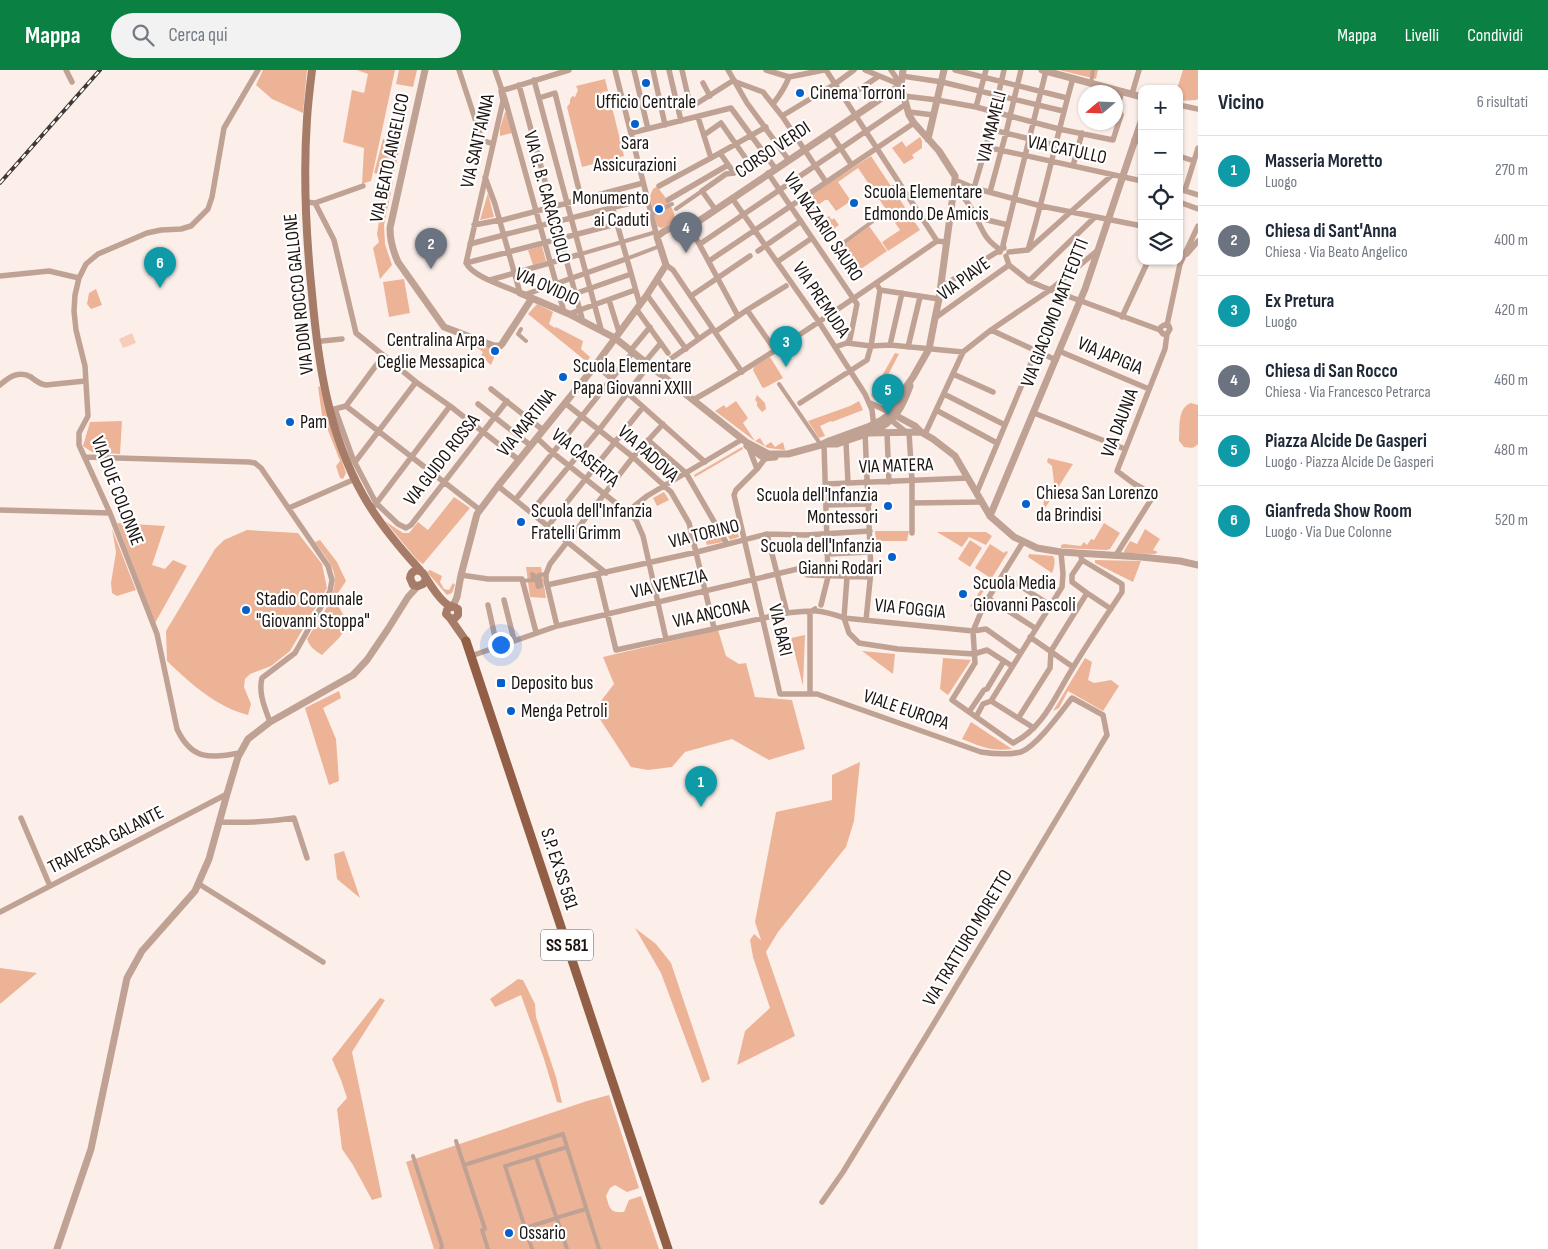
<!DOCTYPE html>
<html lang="it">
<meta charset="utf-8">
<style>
body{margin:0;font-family:"Sofia Sans Condensed",sans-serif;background:#f2f2f3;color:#1f2937}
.controls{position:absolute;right:15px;top:15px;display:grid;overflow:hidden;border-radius:10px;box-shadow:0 1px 4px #0004}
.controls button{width:45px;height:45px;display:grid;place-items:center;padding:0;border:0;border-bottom:1px solid #e0e1e3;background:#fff;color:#1f2937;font:25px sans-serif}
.compass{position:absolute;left:1078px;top:15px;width:45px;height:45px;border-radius:50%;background:#fff;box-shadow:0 1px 4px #0004;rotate:251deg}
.you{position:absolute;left:500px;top:574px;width:18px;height:18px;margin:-12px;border:4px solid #fff;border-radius:50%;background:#1a73e8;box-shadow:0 0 0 8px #1a73e833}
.badge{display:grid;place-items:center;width:32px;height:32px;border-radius:50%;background:#0b8043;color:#fff;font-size:16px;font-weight:700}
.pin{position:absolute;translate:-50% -41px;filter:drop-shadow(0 1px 2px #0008)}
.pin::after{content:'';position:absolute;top:26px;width:18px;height:15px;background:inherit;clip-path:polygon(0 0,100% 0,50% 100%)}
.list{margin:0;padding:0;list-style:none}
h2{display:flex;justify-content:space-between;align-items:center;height:65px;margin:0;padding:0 20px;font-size:21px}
h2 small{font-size:16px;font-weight:400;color:#747a83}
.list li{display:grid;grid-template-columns:32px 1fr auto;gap:15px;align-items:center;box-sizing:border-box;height:70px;padding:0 20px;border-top:1px solid #e0e1e3}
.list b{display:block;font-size:19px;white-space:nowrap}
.list p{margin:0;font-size:16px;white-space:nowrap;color:#747a83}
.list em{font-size:16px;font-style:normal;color:#747a83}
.icon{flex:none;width:28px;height:28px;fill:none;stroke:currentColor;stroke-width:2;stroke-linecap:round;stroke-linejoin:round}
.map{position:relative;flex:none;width:1198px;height:1179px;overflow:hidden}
header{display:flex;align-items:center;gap:30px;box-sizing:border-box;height:70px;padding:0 25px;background:#0b8043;color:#fff}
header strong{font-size:24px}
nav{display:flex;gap:28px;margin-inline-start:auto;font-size:18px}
.search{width:350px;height:45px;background:#f2f2f3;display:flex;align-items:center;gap:12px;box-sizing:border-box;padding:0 18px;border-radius:28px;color:#747a83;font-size:19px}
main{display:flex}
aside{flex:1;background:#fff}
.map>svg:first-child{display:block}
</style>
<header>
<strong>Mappa</strong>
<div class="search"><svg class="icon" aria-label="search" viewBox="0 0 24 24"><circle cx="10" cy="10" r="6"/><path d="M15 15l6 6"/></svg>Cerca qui</div>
<nav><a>Mappa</a><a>Livelli</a><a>Condividi</a></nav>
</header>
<main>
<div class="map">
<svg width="1198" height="1179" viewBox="0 0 1198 1179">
<rect width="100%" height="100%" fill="#fcefe9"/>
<path fill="#edb397" d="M263 0H307L303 43 272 29 256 15Z
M357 0H395L371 111 362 114 364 78 343 72 352 20 364 23 368 4Z
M399 0H417L413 17 396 14Z
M1059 0H1098L1096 9Z
M1183 0H1198V29L1196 30 1179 31V19H1177Z
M605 9 608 21 602 22 605 34 611 33 624 86 582 97 567 37 570 33V30L572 26 575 27 578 20 576 16Z
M505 42 507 43 512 63 500 66V58Z
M920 67 922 71V78L912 85 914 88 904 94 892 78 902 71 906 77Z
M383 69 401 73 393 107 374 103Z
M871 86 920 160 888 181 882 172 900 160 858 98 838 112 851 131 836 141 828 130H825L814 138 822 150 829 146 832 150 834 148 839 155 824 166 801 131Z
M393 112 384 155 385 174 392 195 380 209 373 178 379 172 377 164 383 125 378 115Z
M656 117 659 119C664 126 680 144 673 153 670 155 665 157 661 158L657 156 650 126 653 119Z
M488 123 494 147 480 150Z
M869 156 887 181 858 201 841 176Z
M542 176 546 191 533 195 528 180Z
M404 209 410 243 389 247 383 212Z
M96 219 102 235 91 239 87 234 89 223Z
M537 234 553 242 549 254 555 258 556 257 583 271 581 279 590 287 587 292 528 244Z
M467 268 491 278 490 282 495 285 491 295 481 286 483 282 466 270Z
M895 283 899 284 875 330 871 325Z
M770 287 783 308 764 318 762 317 753 300 754 297Z
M320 316 334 368 346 403 343 409 340 408 336 396 340 391 322 345 318 317Z
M757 325 765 333 766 339 762 342 757 336V332L755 330Z
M736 331 748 348 743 353 755 371 760 368 765 376 771 372 775 377 783 372 785 380 768 378 755 371 715 341 724 335 726 338Z
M859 331 863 340 832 352 831 351 820 356 825 366 819 368 808 351 850 336Z
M1191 333 1198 335V374C1194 379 1190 378 1184 377L1179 371C1180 357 1177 338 1191 333Z
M122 351 120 384 92 382 83 376 90 352Z
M742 377 743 379 695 407 694 405Z
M1048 388 1073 394 1042 443 1044 430 1054 412 1052 396 1047 392Z
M664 422 669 430 657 436 653 428Z
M454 427 470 438 423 494 417 490 385 451 403 463H409L418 452 428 460Z
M117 453 165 456 152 495 165 499 173 490 187 496 155 553Z
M1104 453 1120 463 1110 479 1107 480 1061 478V475L1064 474 1081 476 1084 472 1087 475 1091 469 1094 470Z
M736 456 739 467 730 470 726 462Z
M112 459 136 520 117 526 112 523 111 513 116 482Z
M1145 459 1160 469 1153 480 1158 482 1155 484 1125 483 1124 481 1130 471 1137 474Z
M247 460 298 463 322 494 327 518 290 581 271 596 250 604 245 609 244 617 251 634 248 645C216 637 190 613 167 591L166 561 215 479 224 470Z
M717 461 723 472 707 475 704 467Z
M875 461H909L907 471H876Z
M937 462H986L992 466 986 475 969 467 962 477Z
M320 470 337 492 346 511 334 529 349 554 339 568 322 585C314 580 310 577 307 569 318 551 339 525 334 503 331 492 321 481 315 472Z
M970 470 982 478 970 497 958 489Z
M990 474 1004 483 1006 481 1008 482 973 538 970 536 989 507 975 498Z
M1029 484 1053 486C1056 490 1054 498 1052 503L1028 487Z
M1095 490 1141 491 1133 512 1095 493Z
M526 497H541L546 528 530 527Z
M430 500 442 506 440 512 444 519 449 520 453 513 455 515 452 523 447 525 427 502Z
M718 560 726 586 739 594 746 593 755 627 792 630 805 679 769 690 732 669 685 682 672 697 648 700 631 697 594 640 614 614 603 587Z
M805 565 803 616 791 568Z
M862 581 895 584 893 604Z
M943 588 971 590 948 625 940 619Z
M1085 588 1092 592 1088 610 1094 613 1111 610 1119 616 1103 641 1068 621 1059 638 1053 641Z
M339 621 341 628 323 638 336 669 339 711 329 715 305 638Z
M971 652 1012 679C993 682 979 676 962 669Z
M860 692 854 751 846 777 778 862 766 882 795 966 737 995 745 961 770 938 753 887 750 870 754 864 761 870 755 852 776 742 832 730V705Z
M344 781 360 828 337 809 334 784Z
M635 858 656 874 671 893 710 1009 702 1013 661 903Z
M0 898 37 903 0 934Z
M518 909 523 910 535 934 536 947 556 1007 562 1033 557 1032 544 989 521 925 495 937 490 929Z
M380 928 385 930 352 982 382 1127 372 1130 353 1095 342 1079 337 1039 347 1028 341 1010 332 989Z
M609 1025 639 1118 627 1122 615 1115 610 1118 606 1126C610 1139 610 1143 624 1142L629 1130 641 1126 659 1179H434L406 1092 587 1031Z"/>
<path fill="#f6cdb9" d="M132 263 136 273 123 278 119 269Z"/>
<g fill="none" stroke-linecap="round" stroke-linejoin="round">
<path stroke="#c0a294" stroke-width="4" d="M1091 13 1093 0
M878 128 893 117
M676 139 702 121
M651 145 672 134
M839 176 873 151
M581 184 656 162
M626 189 660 176
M521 259 518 264 526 271
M779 314 821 375
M522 511 533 510 532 504 535 506 538 517 541 516 539 505 546 504
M456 1071 485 1159 482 1160 488 1179
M413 1086 442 1176 441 1179
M536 1087 567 1179
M464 1095 563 1064 567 1077
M559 1147 586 1139
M525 1158 557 1148
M532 1179 505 1096 567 1077 599 1179"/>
<path stroke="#c0a294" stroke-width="5.5" d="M66 0 72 12
M459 0 482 70 493 74
M495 0 505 29 564 242
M615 0 657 167
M634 0 648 59
M653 0 665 55
M669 0 681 51
M682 0 690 35
M728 0 747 33 788 89
M766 0 789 7 824 0
M826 0 937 171
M865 0 901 15
M891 0 901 15
M955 0 1067 28
M902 6 942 12 1063 41
M534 10 601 259
M736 12 763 22 782 46 826 112
M703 13 710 26
M519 15 583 252
M1132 24 1139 0
M904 26 937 30 976 37 1059 59 1113 70 1121 45 1118 35 1122 21
M539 28 555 23 581 128
M845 29 879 6
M773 34C780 25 785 18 789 7
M1179 35 1198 39
M976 37 986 0
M678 39 696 34 734 10
M909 42 934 45
M782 46 835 14 854 0
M698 47 711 88
M989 59 1055 75
M830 62 851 94
M631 63 731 38 775 98
M704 65 721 53 749 93
M1134 70 1142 73
M986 77 1142 111
M720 83 734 103
M1179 86 1194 91
M1073 96 1082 63
M768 103 857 234 850 269 847 273 835 277
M485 107 495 134 520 223
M955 110 974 118 1041 136 1142 156
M955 114C960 122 966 130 971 138 982 156 981 167 1001 180
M659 116 711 88 766 57
M974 118 986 77 1004 0
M1179 119 1198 125
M1185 120 1198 78
M608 122 640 235
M990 122 1006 63 1021 0
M732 128 819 252 865 324 872 340 874 357
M668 130 728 95
M306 132 315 133 334 170 356 263 416 312 450 336 519 390
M1179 132 1198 139
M315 133 363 116
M715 139 702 121 726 104 734 103 765 84
M975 147 1008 155
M503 150 643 113
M474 155 500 150
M690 157 738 246
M507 164 647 129
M470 174 504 165
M700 174 906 34
M1004 178 1003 175 1046 1
M1028 180C1045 123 1057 65 1073 8
M758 181 801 151
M1009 182 1028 180 1112 105
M1187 184 1198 171
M1006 186 1009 195 1029 211 1043 217 1160 260 1163 264H1167
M709 191 914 53
M777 192 812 168
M466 193 651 145
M666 195 673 200 742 302
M0 206 49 201 79 208
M657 209 699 269
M490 210 581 184
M1029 211 1095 147
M941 217 997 182H1000
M880 220 939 229
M520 223C505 216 473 207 466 193L503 31 501 21 569 0
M524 225 626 189
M647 225 686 279
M691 226 750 186
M560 229 631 204
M609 230 619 262
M637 240 668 283
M747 240 775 280
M569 244 635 220
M1122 247 1148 191
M935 248 1009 195
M1167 255 1180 194 1198 156
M991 260 1056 290
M715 262 747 240 786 216
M322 271 342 269
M847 273 871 276 890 275 963 282
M890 275 902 223
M908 277 920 227
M631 280 650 257
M1059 281 1149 319
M645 292 661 273
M596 295 705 392
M655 300 713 259
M953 304 993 322
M0 315C9 307 19 300 31 307 36 311 39 314 46 315L85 311
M491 319 543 360
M944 324 1005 355
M693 330C778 282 857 226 937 171L946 172
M565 333 633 387 671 422 689 453 714 558
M800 333 867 290 871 276 880 220 876 213
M870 333 891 343V350L906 362
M478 334 530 375
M346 336 383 286
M335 339 353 389 376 433 398 454 406 458 411 455 507 331
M331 340 346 336 480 440
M936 340 997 373
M1034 343 1125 379
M865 362 871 501 866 550
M887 362 889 412
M909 362 912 411V463
M925 364 963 282 991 260 1050 220 1098 180
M537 368 553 383 627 442 636 450 643 466 666 569
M648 370 686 403 727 474
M846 372 848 413
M749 378 757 399
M767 386 757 399 736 420 734 425 780 624H817L981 682C994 684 1008 685 1021 682 1037 676 1061 642 1072 628L1103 645 1107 665 939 945 843 1102 822 1132
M85 387 249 392 255 393 261 398 328 496 332 510 330 521 295 583 262 608C258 623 265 638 270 652
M355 392 416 312
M825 414 968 408
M498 416 606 503
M977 422 1036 281
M516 429 633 282
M912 433 982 432
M375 435 450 336
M826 435 869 434
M289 438 355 409
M0 440 110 443
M531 442 599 360 649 295
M627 442 647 426 741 370
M548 456 643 337
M767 464 787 543
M1023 472 984 535 973 561 975 593 952 630 1013 673C1044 658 1056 624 1074 596 1089 571 1106 546 1122 522V514L1082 490 1080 483
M827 484 870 482
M1116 485 1154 425 1133 413 1117 401 1165 279 1167 264 1170 259 1169 256 1164 255 1161 257 1160 260
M1082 490 1072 505V512L1087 523 1111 539
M461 505 488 509H522L536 562
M598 505 616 580 787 543C813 540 819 539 844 548L973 561 986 559 1020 583
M1003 505 1050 535
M847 507 844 548 849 563 859 573 898 579 974 584 987 580 1012 596
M547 515 697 482 767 464 806 465 870 461
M988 528 1035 558
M504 530 514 570
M488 535 497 576
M821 535 828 507 824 374
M557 556 546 510V504L550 494 633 387 663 354
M1030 567 1073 597
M471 586 557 556 806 497 807 505 870 507
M810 624V542L815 539
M991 631 1034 658
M969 642 984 620 987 619 1004 591
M976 647 983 634 991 631 1062 517 1063 504 1061 482
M1019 647 1050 598 1051 581 1087 523
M240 683C210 688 192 691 177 659L157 564 110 443 79 375V363L88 346 85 296 76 260 74 241 75 225 79 208 86 194 98 184 147 163 161 160 181 159 191 156 208 139 212 127 224 58 258 0
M21 748 50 816
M219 752C244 753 269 752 294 748L307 788
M199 814 323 892
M0 842 227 724"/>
<path stroke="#c0a294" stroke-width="7" d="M425 0 390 158C390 171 393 181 398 192L444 257 494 276H500L502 274 532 228
M1042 0 1142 27
M928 69 944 0
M520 223 569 244 615 268 746 372 769 384H788L821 375 829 371 870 356 880 351 891 343 901 324 913 307 929 279 935 248 939 229 955 110V106L939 81 914 53 909 45 901 15 903 0
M891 343 915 356 921 362 933 369 955 386 990 446 1014 467 1037 478 1061 482 1141 487 1180 491 1198 495
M873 362C895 351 902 338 910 316
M824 374H837L869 363 921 362
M747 376 764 388 775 387
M990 446 1085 219 1142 49
M453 536 457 527 461 505 477 444 498 416 591 301 647 225 666 195 657 167C667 157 676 156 690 157L901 15
M57 1179 91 1079 127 908 142 881 195 821 209 789 227 724 238 687 248 669 270 652 353 605 367 590 388 559 408 527 418 516"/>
<path stroke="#a67b67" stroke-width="8" d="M312 0C310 16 308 33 307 49 303 107 306 166 312 224 318 292 328 363 363 425 378 452 399 477 420 500
M426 509 423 514 418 516 413 515 410 508C411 501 417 498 423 503 428 511 440 532 450 536 453 537 455 537 458 539V545L454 549 450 548 446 544 447 540 451 536
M450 548 466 571"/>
<path stroke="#925f46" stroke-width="9" d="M466 571 668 1179"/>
<defs>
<path id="rail" d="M0 113 100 0"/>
</defs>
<use href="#rail" stroke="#413835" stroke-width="4"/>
<use href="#rail" stroke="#fff" stroke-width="2" stroke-dasharray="5.5" stroke-linecap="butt"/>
</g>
<g fill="#0461c9" stroke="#fff" stroke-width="2">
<circle cx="646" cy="13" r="5"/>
<circle cx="800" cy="23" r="5"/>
<circle cx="635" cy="54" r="5"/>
<circle cx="854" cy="133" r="5"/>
<circle cx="659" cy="139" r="5"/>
<circle cx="495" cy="281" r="5"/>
<circle cx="563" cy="307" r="5"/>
<circle cx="290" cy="352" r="5"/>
<circle cx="1026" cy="434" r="5"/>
<circle cx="888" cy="436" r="5"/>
<circle cx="521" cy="452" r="5"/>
<circle cx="892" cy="487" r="5"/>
<circle cx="963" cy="524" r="5"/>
<circle cx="246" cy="540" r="5"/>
<rect x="496" y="608" width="10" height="10" rx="2.5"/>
<circle cx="511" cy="641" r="5"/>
<circle cx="509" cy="1163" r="5"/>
</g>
<g text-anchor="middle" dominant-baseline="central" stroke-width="4.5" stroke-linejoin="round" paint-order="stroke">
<rect fill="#fff" stroke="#5f5a58" stroke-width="1" x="541" y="859.5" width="52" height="31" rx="4"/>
<g font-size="18" font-weight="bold" fill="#1b1310">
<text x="567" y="875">SS 581</text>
</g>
<g font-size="19" fill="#1b1310" stroke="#fff" text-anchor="start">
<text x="810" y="23">Cinema Torroni</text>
<text x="646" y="32" text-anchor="middle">Ufficio Centrale</text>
<text x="635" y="73" text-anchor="middle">Sara<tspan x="635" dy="22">Assicurazioni</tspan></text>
<text x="864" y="122">Scuola Elementare<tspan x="864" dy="22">Edmondo De Amicis</tspan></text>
<text x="649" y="128" text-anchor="end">Monumento<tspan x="649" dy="22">ai Caduti</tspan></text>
<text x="485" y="270" text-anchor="end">Centralina Arpa<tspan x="485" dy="22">Ceglie Messapica</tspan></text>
<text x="573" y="296">Scuola Elementare<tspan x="573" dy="22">Papa Giovanni XXIII</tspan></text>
<text x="300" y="352">Pam</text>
<text x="1036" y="423">Chiesa San Lorenzo<tspan x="1036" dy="22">da Brindisi</tspan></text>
<text x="878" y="425" text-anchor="end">Scuola dell'Infanzia<tspan x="878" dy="22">Montessori</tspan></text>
<text x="531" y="441">Scuola dell'Infanzia<tspan x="531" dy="22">Fratelli Grimm</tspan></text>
<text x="882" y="476" text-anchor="end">Scuola dell'Infanzia<tspan x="882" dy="22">Gianni Rodari</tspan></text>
<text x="973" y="513">Scuola Media<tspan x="973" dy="22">Giovanni Pascoli</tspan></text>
<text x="256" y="529">Stadio Comunale<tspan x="256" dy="22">"Giovanni Stoppa"</tspan></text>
<text x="511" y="613">Deposito bus</text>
<text x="521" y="641">Menga Petroli</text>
<text x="519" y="1163">Ossario</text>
</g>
<g font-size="19" fill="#1b1310" stroke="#fff">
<text transform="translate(992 57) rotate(-76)">VIA MAMELI</text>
<text transform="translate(478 71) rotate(-77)">VIA SANT'ANNA</text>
<text transform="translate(773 80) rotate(-34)">CORSO VERDI</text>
<text transform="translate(1067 80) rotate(12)">VIA CATULLO</text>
<text transform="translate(390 88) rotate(-78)">VIA BEATO ANGELICO</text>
<text transform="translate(547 127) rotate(75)">VIA G. B. CARACCIOLO</text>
<text transform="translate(823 157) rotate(56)">VIA NAZARIO SAURO</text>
<text transform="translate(964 209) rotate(-36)">VIA PIAVE</text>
<text transform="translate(547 217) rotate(24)">VIA OVIDIO</text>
<text transform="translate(299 224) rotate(-96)">VIA DON ROCCO GALLONE</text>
<text transform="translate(821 230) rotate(56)">VIA PREMUDA</text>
<text transform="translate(1055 243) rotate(-69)">VIA GIACOMO MATTEOTTI</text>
<text transform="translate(1110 286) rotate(23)">VIA JAPIGIA</text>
<text transform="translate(527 353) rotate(-51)">VIA MARTINA</text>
<text transform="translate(1120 353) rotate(-69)">VIA DAUNIA</text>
<text transform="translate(648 384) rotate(42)">VIA PADOVA</text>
<text transform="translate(585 388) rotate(39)">VIA CASERTA</text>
<text transform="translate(442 390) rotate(-52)">VIA GUIDO ROSSA</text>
<text transform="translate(896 396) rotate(-2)">VIA MATERA</text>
<text transform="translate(117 421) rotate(69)">VIA DUE COLONNE</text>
<text transform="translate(704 464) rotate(-14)">VIA TORINO</text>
<text transform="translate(669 514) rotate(-13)">VIA VENEZIA</text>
<text transform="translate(910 539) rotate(6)">VIA FOGGIA</text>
<text transform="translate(711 544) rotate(-12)">VIA ANCONA</text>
<text transform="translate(780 560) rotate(77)">VIA BARI</text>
<text transform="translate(906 640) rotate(19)">VIALE EUROPA</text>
<text transform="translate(106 770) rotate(-27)">TRAVERSA GALANTE</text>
<text transform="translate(559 799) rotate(72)">S.P. EX SS 581</text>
<text transform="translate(968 868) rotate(-59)">VIA TRATTURO MORETTO</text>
</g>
</g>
</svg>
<div class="controls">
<button>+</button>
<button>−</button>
<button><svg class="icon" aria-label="locate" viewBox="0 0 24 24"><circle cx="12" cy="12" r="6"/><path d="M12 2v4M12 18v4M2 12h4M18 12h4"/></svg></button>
<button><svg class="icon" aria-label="layers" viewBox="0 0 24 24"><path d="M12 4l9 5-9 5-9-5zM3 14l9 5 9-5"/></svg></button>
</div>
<svg class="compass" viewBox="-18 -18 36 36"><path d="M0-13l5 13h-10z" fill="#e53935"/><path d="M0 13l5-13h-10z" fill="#747a83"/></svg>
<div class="you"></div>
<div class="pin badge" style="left:701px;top:737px;background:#0f9aa8">1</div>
<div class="pin badge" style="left:431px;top:199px;background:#6b7280">2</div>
<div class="pin badge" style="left:786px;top:297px;background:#0f9aa8">3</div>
<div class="pin badge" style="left:686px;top:183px;background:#6b7280">4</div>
<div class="pin badge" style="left:888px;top:345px;background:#0f9aa8">5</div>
<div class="pin badge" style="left:160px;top:218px;background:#0f9aa8">6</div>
</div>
<aside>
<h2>Vicino<small>6 risultati</small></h2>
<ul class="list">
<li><span class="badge" style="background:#0f9aa8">1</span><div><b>Masseria Moretto</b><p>Luogo</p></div><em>270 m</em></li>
<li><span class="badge" style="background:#6b7280">2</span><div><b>Chiesa di Sant'Anna</b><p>Chiesa · Via Beato Angelico</p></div><em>400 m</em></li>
<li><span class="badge" style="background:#0f9aa8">3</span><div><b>Ex Pretura</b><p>Luogo</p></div><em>420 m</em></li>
<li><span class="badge" style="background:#6b7280">4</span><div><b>Chiesa di San Rocco</b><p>Chiesa · Via Francesco Petrarca</p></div><em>460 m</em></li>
<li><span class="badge" style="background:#0f9aa8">5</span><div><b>Piazza Alcide De Gasperi</b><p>Luogo · Piazza Alcide De Gasperi</p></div><em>480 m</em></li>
<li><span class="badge" style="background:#0f9aa8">6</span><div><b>Gianfreda Show Room</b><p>Luogo · Via Due Colonne</p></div><em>520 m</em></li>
</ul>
</aside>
</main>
